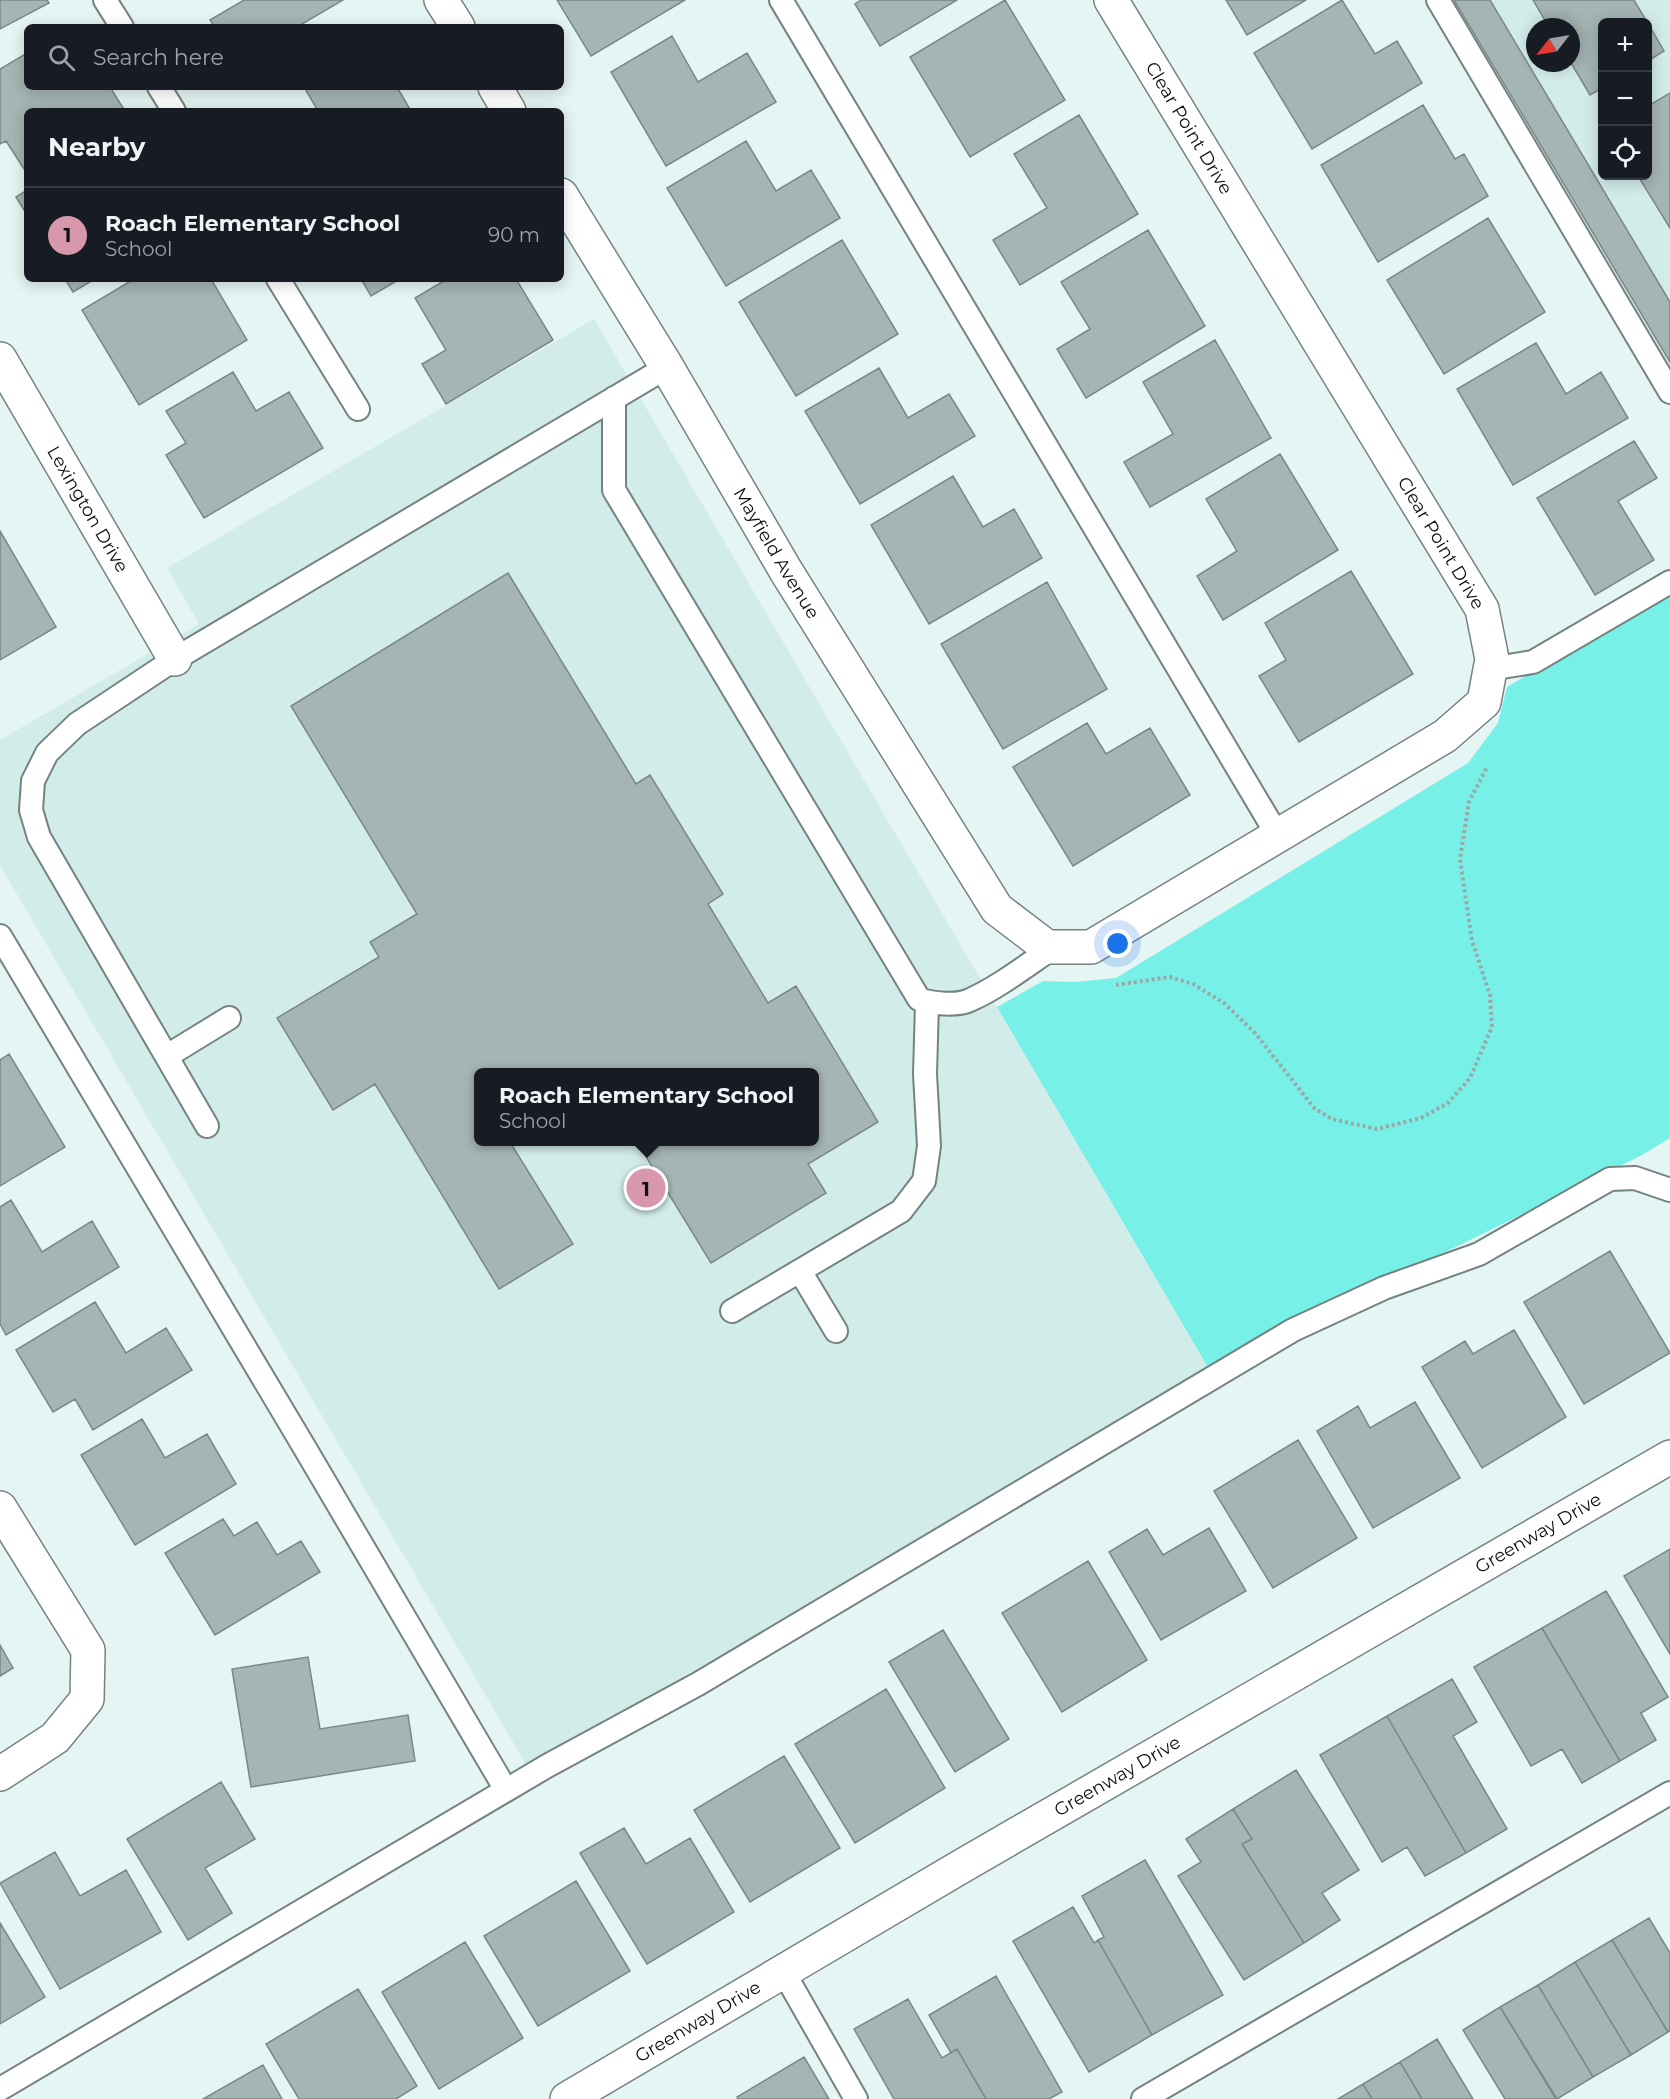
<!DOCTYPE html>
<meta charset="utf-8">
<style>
body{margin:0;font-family:Montserrat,sans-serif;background:#20242c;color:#f1f3f6}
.controls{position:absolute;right:18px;top:18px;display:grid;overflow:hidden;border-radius:9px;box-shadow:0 3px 15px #0003}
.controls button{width:54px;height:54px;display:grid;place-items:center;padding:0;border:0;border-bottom:2px solid #363941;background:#171b24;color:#f1f3f6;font:30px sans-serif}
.compass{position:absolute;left:1526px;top:18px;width:54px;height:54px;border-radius:50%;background:#171b24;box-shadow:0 3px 15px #0003;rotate:239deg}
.you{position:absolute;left:1118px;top:944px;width:21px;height:21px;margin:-15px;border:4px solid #fff;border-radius:50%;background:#1a73e8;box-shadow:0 0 0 9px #1a73e833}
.badge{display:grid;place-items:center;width:39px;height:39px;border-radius:50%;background:#d798ad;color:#111;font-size:20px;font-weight:700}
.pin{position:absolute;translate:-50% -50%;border:3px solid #fff;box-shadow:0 2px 6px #0006}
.popup{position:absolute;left:474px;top:1068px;width:345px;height:78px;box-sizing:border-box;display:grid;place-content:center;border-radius:9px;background:#171b24;filter:drop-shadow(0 2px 4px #0005);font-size:20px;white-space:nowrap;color:#9ea1a6}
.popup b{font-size:22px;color:#f1f3f6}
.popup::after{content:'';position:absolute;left:50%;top:100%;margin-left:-12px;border:12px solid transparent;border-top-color:#171b24}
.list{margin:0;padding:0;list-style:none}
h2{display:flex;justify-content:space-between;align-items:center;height:78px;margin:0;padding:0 24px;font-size:26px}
h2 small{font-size:20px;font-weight:400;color:#9ea1a6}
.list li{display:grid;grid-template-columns:39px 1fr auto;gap:18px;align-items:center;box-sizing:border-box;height:96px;padding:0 24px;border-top:2px solid #363941}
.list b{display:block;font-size:22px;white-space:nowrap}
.list p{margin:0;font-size:20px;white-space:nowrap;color:#9ea1a6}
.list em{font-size:20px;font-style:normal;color:#9ea1a6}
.icon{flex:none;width:33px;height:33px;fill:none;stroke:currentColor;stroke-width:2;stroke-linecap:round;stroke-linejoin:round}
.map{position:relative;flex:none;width:1670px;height:2099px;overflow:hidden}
.search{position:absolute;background:#171b24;box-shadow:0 3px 15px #0003;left:24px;top:24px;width:540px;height:66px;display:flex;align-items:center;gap:15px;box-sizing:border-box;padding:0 21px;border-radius:9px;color:#9ea1a6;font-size:22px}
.panel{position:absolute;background:#171b24;box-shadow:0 3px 15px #0003;left:24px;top:108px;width:540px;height:174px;border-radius:9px}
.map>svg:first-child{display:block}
</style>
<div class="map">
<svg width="1670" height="2099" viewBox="0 0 1670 2099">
<rect width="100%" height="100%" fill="#e5f5f4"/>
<path fill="#d2ece9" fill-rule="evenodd" d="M1447 0H1670V374ZM1602 22H1648V176H1602ZM1535 27H1571V63H1535Z
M594 319 1209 1369 528 1768 0 865V740L199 624 167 568ZM478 1072H814V1142H478Z"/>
<path fill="#77f1e8" d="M1670 589V1138L1642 1155 1209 1369 997 1007 1043 981 1074 982 1116 978 1468 763 1498 723 1507 687Z"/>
<path fill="#a5b5b3" stroke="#798886" stroke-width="1.5" d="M0 0H47L49 3 0 29Z
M244 0H343L297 27H215L210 20Z
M557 0H685L591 56Z
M861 0H957L880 46 855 4Z
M1005 0 1065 100 970 157 910 57Z
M1226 0H1306L1247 35Z
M1342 0 1375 54 1397 41 1422 83 1312 149 1254 53Z
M1454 0H1490L1670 302V362Z
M1533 0H1634L1647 22H1602V88L1590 95 1571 63V27H1549Z
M1648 23 1664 51 1648 61Z
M672 36 698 82 747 53 776 102 666 166 611 72Z
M27 53V87H110L125 111H27L26 172 6 141 0 144V69Z
M304 87H397L411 111H318Z
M1670 93V228L1638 176H1648V106Z
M1423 105 1455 159 1464 154 1488 196 1378 262 1321 165Z
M1079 115 1138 214 1020 285 993 240 1047 208 1014 154Z
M746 141 776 191 811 170 840 218 726 286 667 188Z
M27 190V215L16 197Z
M1488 218 1545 312 1444 374 1387 280Z
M1148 230 1205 326 1086 398 1057 349 1090 329 1061 282Z
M842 240 898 334 796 396 739 302Z
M65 279H95L73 292Z
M134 279H211L247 340 139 405 82 310Z
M361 279H400L371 296Z
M447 279H516L553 340 446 404 422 364 446 350 415 298Z
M1215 340 1271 438 1150 507 1124 462 1173 434 1143 382Z
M1536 343 1566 394 1601 372 1628 418 1513 485 1457 389Z
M879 368 908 418 949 394 975 436 860 504 805 411Z
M233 372 256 411 289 392 323 448 204 518 166 455 186 443 166 411Z
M1634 441 1657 478 1618 501 1654 560 1595 595 1537 498Z
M1280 454 1338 550 1223 620 1197 576 1237 551 1206 499Z
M953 476 983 527 1014 509 1042 558 929 624 871 525Z
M0 531 56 627 0 660Z
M1351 571 1413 674 1299 742 1259 676 1286 660 1265 623Z
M508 573 636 784 650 775 723 894 708 904 768 1003 796 986 878 1122 808 1164 826 1193 711 1263 637 1142H814V1072H478V1142H510L573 1244 499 1289 375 1084 333 1110 277 1018 379 957 370 942 417 914 291 706Z
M1047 582 1107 689 1003 749 941 644Z
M1087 723 1106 754 1150 728 1190 795 1073 866 1013 767Z
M9 1054 65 1147 0 1186V1060Z
M11 1200 42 1252 92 1221 119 1267 6 1335 0 1324V1207Z
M1610 1251 1670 1353 1584 1404 1524 1302Z
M95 1302 126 1353 166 1328 192 1370 93 1430 75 1399 53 1412 16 1350Z
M1514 1330 1566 1417 1482 1468 1422 1367 1465 1341 1473 1354Z
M1415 1402 1460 1478 1373 1528 1317 1431 1358 1406 1370 1428Z
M142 1419 165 1458 207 1434 236 1484 135 1545 81 1455Z
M1298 1440 1357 1538 1273 1588 1214 1491Z
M223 1519 234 1536 257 1522 277 1555 301 1541 320 1572 215 1635 165 1553Z
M1209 1528 1246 1591 1161 1640 1109 1552 1147 1529 1163 1555Z
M1670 1549V1654L1624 1576Z
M1088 1561 1147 1660 1062 1712 1002 1613Z
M1606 1591 1668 1697 1641 1713 1656 1740 1620 1761 1542 1628Z
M1542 1628 1620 1761 1582 1783 1562 1749 1531 1766 1474 1667Z
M943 1630 1009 1739 955 1772 889 1662Z
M0 1645 13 1668 0 1676Z
M308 1657 320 1729 408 1715 415 1761 251 1787 232 1669Z
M1452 1679 1477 1722 1453 1736 1507 1829 1466 1853 1387 1716Z
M886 1689 945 1788 855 1843 795 1744Z
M1387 1716 1466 1853 1425 1876 1407 1847 1382 1862 1320 1755Z
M784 1756 840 1848 750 1902 694 1810Z
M1296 1770 1359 1870 1322 1893 1340 1920 1304 1943 1242 1844 1252 1839 1233 1809Z
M221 1782 255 1839 205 1868 232 1913 188 1940 127 1839Z
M1233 1809 1252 1839 1242 1844 1304 1943 1244 1980 1178 1876 1201 1862 1186 1839Z
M624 1828 646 1864 690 1838 734 1912 647 1964 580 1853Z
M55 1852 80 1896 126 1870 161 1932 60 1989 0 1883Z
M1145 1860 1223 1995 1152 2035 1098 1940 1104 1937 1082 1896Z
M576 1881 630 1971 538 2026 484 1936Z
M1073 1907 1094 1943 1098 1940 1152 2035 1089 2072 1013 1941Z
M1649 1918 1670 1953V2031L1668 2032 1612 1940Z
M0 1923 45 1997 0 2024Z
M1612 1940 1668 2032 1631 2055 1575 1962Z
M465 1942 523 2038 439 2089 382 1992Z
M1575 1962 1631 2055 1593 2077 1538 1985Z
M996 1976 1062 2092 1049 2099H986L957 2049 951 2053 929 2015Z
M1538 1985 1593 2077 1557 2099 1500 2007Z
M358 1989 417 2086 396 2099H299L266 2044Z
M908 1999 942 2058 957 2049 986 2099H894L854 2029Z
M1500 2007 1556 2099H1505L1463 2030Z
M1437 2039 1473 2099H1422L1400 2062Z
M804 2057 829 2099H738L737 2097Z
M1400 2062 1422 2099H1372L1363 2084Z
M263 2065 282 2099H203Z
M1363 2084 1372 2099H1338Z"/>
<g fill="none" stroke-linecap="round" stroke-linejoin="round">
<defs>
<path id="service" d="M105 0 122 27
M781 0 1278 836
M1438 0 1670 392
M159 87 174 111
M278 279 358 409
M614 398V490L919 999C931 1004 958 1006 970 1000 999 987 1027 965 1054 947
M1490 669 1533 662 1670 582
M0 936 306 1450 506 1790
M167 1056 229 1018
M207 1126 39 837 31 810 33 781 47 753 77 724 175 659 667 367
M800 1271 836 1331
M732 1311 901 1211 924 1181 929 1146 925 1074 927 1003
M783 1971 856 2099
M0 2089 547 1766 698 1684 1293 1330 1384 1288 1479 1254 1610 1179 1635 1178 1670 1190
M1143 2099 1670 1793"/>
<g id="minor">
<path d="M441 0 458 27"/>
<path d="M495 87 509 111"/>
<path id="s1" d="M561 195 667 367 786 571 997 909 1047 947H1091L1445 736 1484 702 1492 659 1482 609 1111 0"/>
<path id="s2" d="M0 359 175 659"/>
<path d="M0 1508 88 1650 87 1699 55 1738 0 1774"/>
<path id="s3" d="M567 2099 962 1866 1670 1457"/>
</g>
</defs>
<use href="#service" stroke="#748382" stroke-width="26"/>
<use href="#minor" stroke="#748382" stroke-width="36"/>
<path stroke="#9ca8a8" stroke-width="4" stroke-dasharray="3 3" stroke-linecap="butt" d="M1116 985 1170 977 1193 984 1224 1003 1255 1033 1315 1109 1332 1119 1377 1129 1421 1118 1448 1103 1470 1078 1492 1027 1490 995 1472 941 1460 859 1469 802 1487 767"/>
<use href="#service" stroke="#fff" stroke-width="22"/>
<use href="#minor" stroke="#fff" stroke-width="33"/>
</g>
<g text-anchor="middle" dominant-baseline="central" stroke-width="5" stroke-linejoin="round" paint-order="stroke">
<g font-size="18" fill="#090e0e" stroke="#fff">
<text transform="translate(1189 128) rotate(59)">Clear Point Drive</text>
<text stroke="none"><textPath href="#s2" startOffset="174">Lexington Drive</textPath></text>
<text transform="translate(1441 543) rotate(59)">Clear Point Drive</text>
<text stroke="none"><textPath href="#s1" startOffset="418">Mayfield Avenue</textPath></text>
<text stroke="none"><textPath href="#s3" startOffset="1124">Greenway Drive</textPath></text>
<text stroke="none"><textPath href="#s3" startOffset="638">Greenway Drive</textPath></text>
<text stroke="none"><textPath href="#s3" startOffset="152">Greenway Drive</textPath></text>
</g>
</g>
</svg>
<div class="controls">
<button>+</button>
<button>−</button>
<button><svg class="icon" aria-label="locate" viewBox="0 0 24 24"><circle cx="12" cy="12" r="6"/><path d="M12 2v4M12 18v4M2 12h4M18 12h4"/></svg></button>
</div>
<svg class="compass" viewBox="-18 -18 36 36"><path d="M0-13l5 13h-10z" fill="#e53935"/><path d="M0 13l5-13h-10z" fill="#9ea1a6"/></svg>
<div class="you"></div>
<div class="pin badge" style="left:646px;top:1188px">1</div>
<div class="popup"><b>Roach Elementary School</b>School</div>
<div class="search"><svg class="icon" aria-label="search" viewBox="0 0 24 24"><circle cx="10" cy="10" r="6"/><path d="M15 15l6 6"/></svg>Search here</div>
<section class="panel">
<h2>Nearby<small></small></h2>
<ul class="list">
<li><span class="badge">1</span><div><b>Roach Elementary School</b><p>School</p></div><em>90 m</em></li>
</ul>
</section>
</div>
